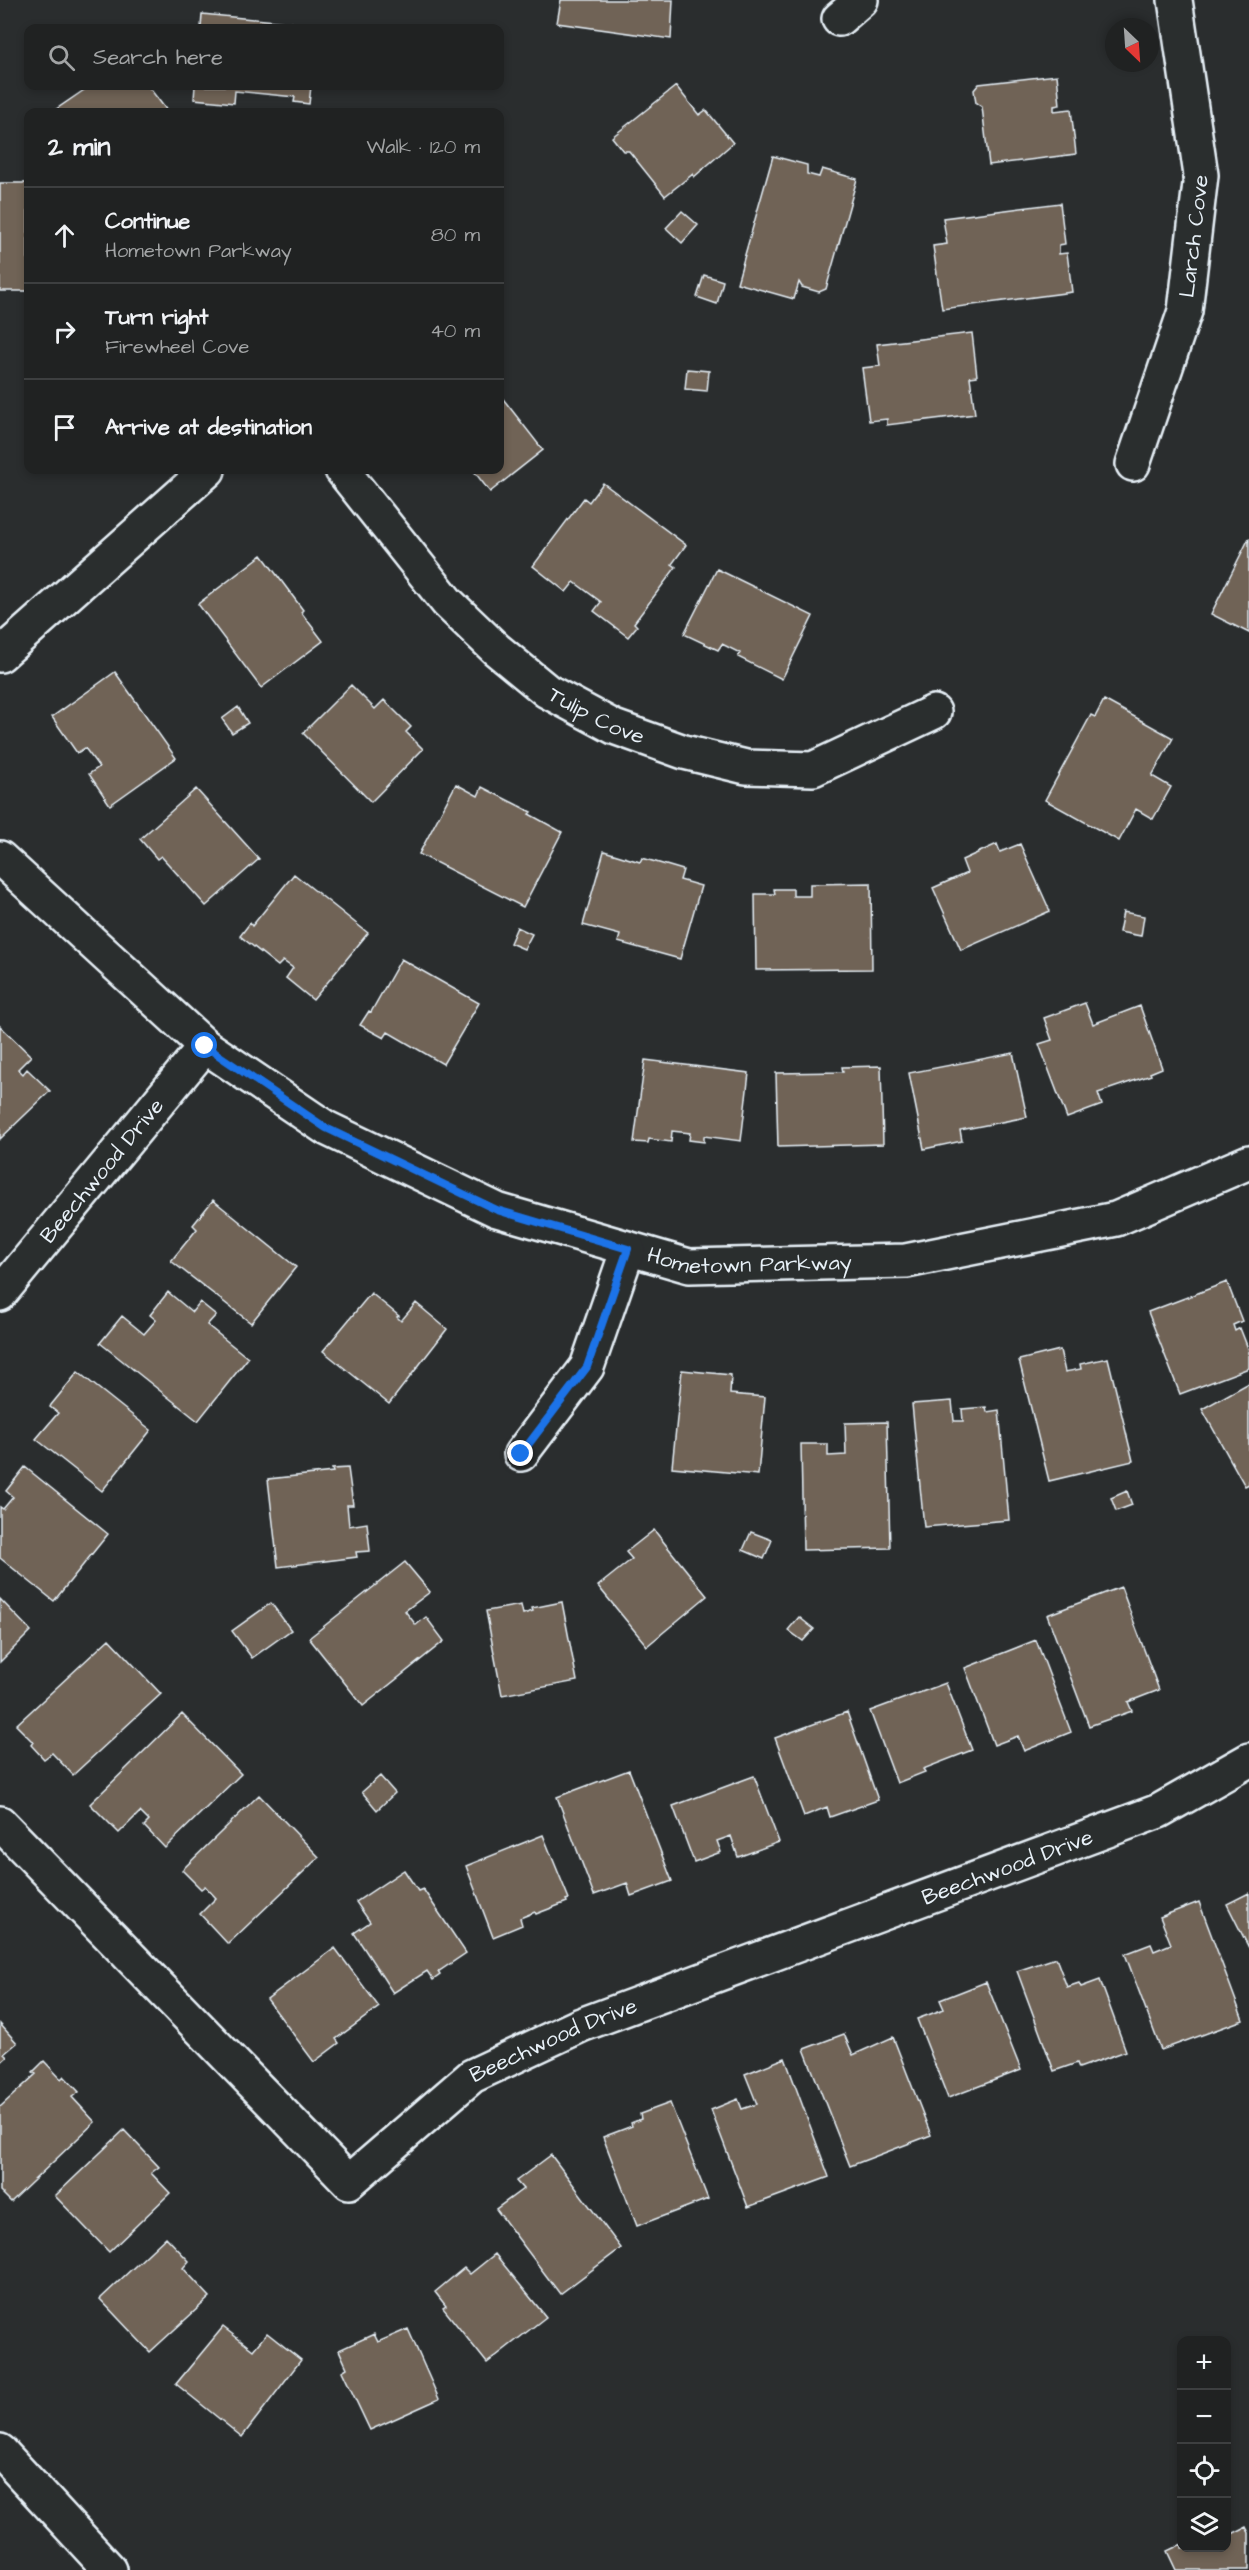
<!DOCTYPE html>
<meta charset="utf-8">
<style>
body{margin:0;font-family:"Architects Daughter",sans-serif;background:#282a2a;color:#f1f3f6}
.controls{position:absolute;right:18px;bottom:18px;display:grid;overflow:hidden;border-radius:12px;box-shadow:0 3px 9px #0003}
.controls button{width:54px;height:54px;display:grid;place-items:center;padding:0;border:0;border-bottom:2px solid #3d3f40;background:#202222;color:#f1f3f6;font:30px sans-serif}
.compass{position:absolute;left:1105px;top:18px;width:54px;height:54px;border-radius:50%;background:#202222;box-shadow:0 3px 9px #0003;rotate:155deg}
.stop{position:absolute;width:18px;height:18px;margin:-14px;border:4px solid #1a73e8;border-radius:50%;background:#fff}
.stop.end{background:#1a73e8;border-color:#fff;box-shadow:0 2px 6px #0008}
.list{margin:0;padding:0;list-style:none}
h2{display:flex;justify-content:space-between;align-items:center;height:78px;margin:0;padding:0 24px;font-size:26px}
h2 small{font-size:20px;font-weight:400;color:#a2a4a5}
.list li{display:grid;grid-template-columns:39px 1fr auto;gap:18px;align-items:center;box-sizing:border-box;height:96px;padding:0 24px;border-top:2px solid #3d3f40}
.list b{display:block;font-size:22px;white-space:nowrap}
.list p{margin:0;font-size:20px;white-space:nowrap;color:#a2a4a5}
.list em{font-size:20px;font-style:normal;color:#a2a4a5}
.icon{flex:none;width:33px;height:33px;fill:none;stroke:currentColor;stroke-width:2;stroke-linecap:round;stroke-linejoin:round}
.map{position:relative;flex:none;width:1249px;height:2570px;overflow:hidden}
.search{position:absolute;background:#202222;box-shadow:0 3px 9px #0003;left:24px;top:24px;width:480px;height:66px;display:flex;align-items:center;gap:15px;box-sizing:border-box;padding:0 21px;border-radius:12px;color:#a2a4a5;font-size:22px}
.panel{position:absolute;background:#202222;box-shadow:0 3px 9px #0003;left:24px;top:108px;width:480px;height:366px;border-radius:12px}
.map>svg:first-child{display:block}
</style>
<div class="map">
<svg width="1249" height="2570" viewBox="0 0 1249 2570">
<rect width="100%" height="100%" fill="#2a2d2e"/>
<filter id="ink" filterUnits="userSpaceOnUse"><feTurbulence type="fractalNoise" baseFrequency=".0167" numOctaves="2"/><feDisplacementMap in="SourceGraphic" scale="12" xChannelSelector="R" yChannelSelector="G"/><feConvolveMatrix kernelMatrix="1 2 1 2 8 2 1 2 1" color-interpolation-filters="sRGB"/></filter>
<g filter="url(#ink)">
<path fill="#706357" stroke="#e8f1f8" stroke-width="1.5" d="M561 0H673L671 39 557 23Z
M202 14 316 25V28H201Z
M1057 75 1060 105 1054 106V111L1071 109 1076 154 989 165 982 107 976 103 974 90 979 84Z
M90 86H148L168 112H56L55 110Z
M195 86H311L309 104 294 102 295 97 235 91 234 103 194 99Z
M676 86 699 115 706 110 733 143 694 177 693 174 665 196 629 151H623L612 137Z
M773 156 807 165V174L819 177 822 169 857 179 826 289 819 292 802 287 799 282 794 299 737 283Z
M0 183H28V291H0Z
M1060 203 1065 244 1059 245V254L1067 253 1072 292 942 309 933 246 947 244 943 218Z
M682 211 698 225 682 243 666 228Z
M704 275 723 281 717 304 697 297Z
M972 333 977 376 970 377 975 414 887 425V419L869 421 862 368 880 366 877 344Z
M687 369 709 371 707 391 685 389Z
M500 395 543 450 490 492 473 470H500Z
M603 483 686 545 672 564 676 567 634 623 637 626 628 637 594 611 601 602 574 582 566 592 533 566 584 498 589 502Z
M1249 538V633L1211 614Z
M262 555 303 610 301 612 323 641 261 688 198 604Z
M717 569 813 616 782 679 738 657 740 653 722 644 718 650 684 634Z
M115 672 176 758 110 805 89 774 99 767 85 748 77 753 52 717Z
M351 685 375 709 384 700 411 727 406 732 423 749 371 802 303 733Z
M1104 700 1173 738 1152 776 1171 787 1153 819 1136 809 1119 841 1045 800 1091 715 1095 717Z
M238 707 248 723 232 733 222 719Z
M456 784 478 796 482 787 531 812 529 814 562 832 523 907 419 854Z
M196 789 259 859 206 906 161 856 157 859 140 839Z
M997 844 1000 852 1020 844 1050 911 961 950 933 888 967 873 962 860Z
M604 851 640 862 642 858 683 870 680 880 701 886 680 959 618 942 620 935 583 925Z
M294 874 368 933 313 1000 286 978 293 968 283 961 278 966 240 936 250 923 252 926Z
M871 883 872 969 756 970 755 894H775L774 889H793V896H810V884Z
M1123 912 1144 916 1141 936 1119 932Z
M517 927 532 934 524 949 510 943Z
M401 959 479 1003 443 1064 388 1032 384 1038 360 1025 369 1011 371 1012Z
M1085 1003 1093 1024 1140 1006 1162 1068 1150 1073 1151 1075 1098 1093 1102 1105 1067 1118 1039 1044 1052 1040 1044 1018Z
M0 1026 31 1056 18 1069 23 1074 27 1069 50 1091 0 1139Z
M1013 1053 1027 1117 960 1130 962 1141 924 1149 909 1073Z
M645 1060 749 1073 741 1141 704 1136V1142L689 1140 690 1133 672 1131 671 1142 649 1139 648 1143 634 1142Z
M881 1066 883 1144 778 1147 776 1073 843 1072 842 1067Z
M213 1200 296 1267 251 1323 171 1261 197 1229 193 1225Z
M1227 1282 1242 1321 1233 1325 1235 1331 1240 1328 1249 1351V1368L1180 1394 1148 1312Z
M168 1292 192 1312 200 1302 216 1315 207 1325 248 1358 198 1421 100 1343 122 1316 144 1334 156 1320 150 1315Z
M371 1293 399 1316 397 1317 401 1321 416 1303 447 1329 389 1404 323 1351Z
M1060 1350 1065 1372 1081 1369 1080 1364 1108 1358 1133 1461 1049 1481 1019 1360Z
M682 1370 731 1375 730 1394 765 1397 758 1475 672 1467Z
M78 1372 151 1430 102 1491 36 1439 58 1413 50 1407 51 1405Z
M1249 1383V1484L1245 1486 1202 1409Z
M952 1401 954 1421H963L962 1409 986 1407 987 1412 999 1410 1009 1520 924 1527 912 1404Z
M887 1422 890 1548 803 1550 801 1444H828V1456L846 1455 845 1423Z
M25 1467 108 1534 54 1601 0 1558V1507L3 1509 13 1497 6 1491Z
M348 1468 353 1505H347L349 1526 367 1523 370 1551 356 1552 357 1557 278 1567 268 1479 333 1472 332 1469Z
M1127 1491 1132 1505 1116 1511 1111 1498Z
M654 1530 707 1596 647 1646 598 1586 632 1559 626 1552Z
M751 1532 772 1540 764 1559 743 1550Z
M405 1562 430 1592 405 1611 416 1625 426 1617 444 1641 363 1706 309 1638Z
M1121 1587 1159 1690 1128 1702 1132 1711 1089 1726 1047 1615Z
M0 1599 31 1631 0 1662Z
M562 1602 577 1681 502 1695 486 1611 521 1605 523 1614 533 1611 532 1608Z
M271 1603 291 1630 252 1658 232 1631Z
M799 1617 814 1629 803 1641 788 1630Z
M109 1639 161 1694 73 1775 52 1753 44 1759 31 1745 33 1742 16 1725Z
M1036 1640 1071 1732 1024 1751 1018 1736 994 1745 965 1668Z
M946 1683 972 1750 923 1769 925 1772 897 1783 870 1711Z
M847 1712 878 1800 830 1817 827 1807 804 1816 775 1738Z
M182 1714 241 1774 165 1848 144 1826 149 1821 140 1812 119 1833 90 1804Z
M629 1770 672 1881 631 1896 627 1883 594 1895 557 1797Z
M380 1776 395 1793 377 1810 362 1792Z
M754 1776 779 1842 738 1857 731 1836 717 1841 721 1852 694 1862 673 1806Z
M259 1795 319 1857 228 1944 200 1914 216 1898 205 1886 201 1889 182 1870Z
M543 1835 569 1899 566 1900 567 1902 536 1914 535 1912 520 1918 522 1925 493 1937 466 1866Z
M404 1870 418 1891 423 1889 466 1953 438 1972 440 1975 433 1980 427 1971 393 1993 354 1933 370 1922 356 1902Z
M1249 1893V1948L1227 1904Z
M1199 1902 1243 2020 1161 2050 1125 1954 1151 1944 1154 1951 1171 1944 1160 1917Z
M335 1948 379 2007 336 2039 339 2043 314 2062 267 1999Z
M1056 1958 1067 1987 1079 1983 1081 1987 1100 1980 1126 2051 1079 2068 1077 2063 1054 2071 1017 1971Z
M986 1982 1021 2070 948 2098 917 2019 944 2009 940 2000Z
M0 2024 17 2043 4 2054 7 2057 0 2063Z
M844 2034 853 2055 893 2037 931 2135 850 2166 804 2049Z
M785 2058 829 2177 748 2207 711 2110 738 2099 742 2109 757 2104 745 2074Z
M44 2061 61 2079 64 2076 79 2092 72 2097 95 2122 11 2202 0 2191V2107L36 2074 33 2072Z
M670 2103 708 2199 637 2226 603 2137 632 2126 631 2123 641 2119 640 2114Z
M124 2130 159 2167 151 2173 170 2193 109 2252 55 2196Z
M551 2155 621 2248 560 2294 496 2209 523 2189 516 2181Z
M166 2237 189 2261 183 2268 210 2297 150 2352 100 2299Z
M495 2254 546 2317 487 2363 443 2308 446 2306 435 2292 464 2268 470 2274Z
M223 2327 253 2350 267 2333 301 2360 242 2437 176 2384Z
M408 2329 439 2399 370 2430 342 2371 347 2368 339 2350 374 2334 378 2342Z
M1246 2527 1249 2533V2570H1176L1167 2551 1182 2544V2548H1199L1201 2551 1207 2548H1226V2537Z"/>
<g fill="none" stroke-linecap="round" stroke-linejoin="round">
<defs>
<g id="street">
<path d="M839 19 861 0"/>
<path id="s1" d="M1133 464 1185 311 1201 175 1175 0"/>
<path id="s2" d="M342 470 447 602 496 649 547 691 614 727 684 752 746 767 813 769 934 712"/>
<path d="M0 655 208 470"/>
<path id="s3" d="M0 858 205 1046 326 1128 497 1210 689 1266 906 1261 1116 1219 1249 1162"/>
<path id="s4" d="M0 1294 205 1046"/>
<path d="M521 1454 587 1367 628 1249"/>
<path id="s5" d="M0 1823 349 2182 472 2076 581 2025 1159 1811 1249 1760"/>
</g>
<path id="secondary" d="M0 2451 110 2570"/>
</defs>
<use href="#street" stroke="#e8f1f8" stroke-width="38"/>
<use href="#secondary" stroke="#e8f1f8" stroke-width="38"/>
<use href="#street" stroke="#2a2d2e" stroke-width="33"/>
<use href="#secondary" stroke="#2a2d2e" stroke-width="33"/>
</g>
</g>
<g fill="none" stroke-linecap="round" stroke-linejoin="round" filter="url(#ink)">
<path stroke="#1a73e8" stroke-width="8" d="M205 1046 326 1128 497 1210 628 1249 587 1367 521 1454"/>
</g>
<g text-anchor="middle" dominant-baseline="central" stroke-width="4.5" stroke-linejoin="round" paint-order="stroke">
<g font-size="22" fill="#e8f1f8" stroke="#2a2d2e">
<text stroke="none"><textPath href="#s1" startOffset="237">Larch Cove</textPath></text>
<text stroke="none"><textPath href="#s2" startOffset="358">Tulip Cove</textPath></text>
<text stroke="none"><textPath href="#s4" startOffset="160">Beechwood Drive</textPath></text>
<text stroke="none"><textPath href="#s3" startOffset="874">Hometown Parkway</textPath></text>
<text stroke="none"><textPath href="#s5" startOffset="1238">Beechwood Drive</textPath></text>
<text stroke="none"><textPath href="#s5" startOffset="752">Beechwood Drive</textPath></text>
</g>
</g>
</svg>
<div class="controls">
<button>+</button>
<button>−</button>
<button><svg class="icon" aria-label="locate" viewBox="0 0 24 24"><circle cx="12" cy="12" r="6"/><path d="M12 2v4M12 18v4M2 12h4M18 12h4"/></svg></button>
<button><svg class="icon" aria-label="layers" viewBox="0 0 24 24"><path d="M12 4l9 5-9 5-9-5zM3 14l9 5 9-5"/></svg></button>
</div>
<svg class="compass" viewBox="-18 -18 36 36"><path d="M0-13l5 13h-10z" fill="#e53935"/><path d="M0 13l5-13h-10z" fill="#a2a4a5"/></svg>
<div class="stop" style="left:205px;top:1046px"></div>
<div class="stop end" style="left:521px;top:1454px"></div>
<div class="search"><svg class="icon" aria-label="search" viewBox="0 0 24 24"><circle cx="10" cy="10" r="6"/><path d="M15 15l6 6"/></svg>Search here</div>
<section class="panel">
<h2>2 min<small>Walk · 120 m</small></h2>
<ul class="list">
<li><svg class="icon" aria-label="ahead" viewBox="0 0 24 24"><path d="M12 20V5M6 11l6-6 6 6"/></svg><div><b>Continue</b><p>Hometown Parkway</p></div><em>80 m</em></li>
<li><svg class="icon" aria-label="right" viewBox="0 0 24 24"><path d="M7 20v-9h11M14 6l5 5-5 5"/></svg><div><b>Turn right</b><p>Firewheel Cove</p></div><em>40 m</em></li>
<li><svg class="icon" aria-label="arrive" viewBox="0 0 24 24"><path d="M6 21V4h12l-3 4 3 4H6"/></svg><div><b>Arrive at destination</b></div></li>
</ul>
</section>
</div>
